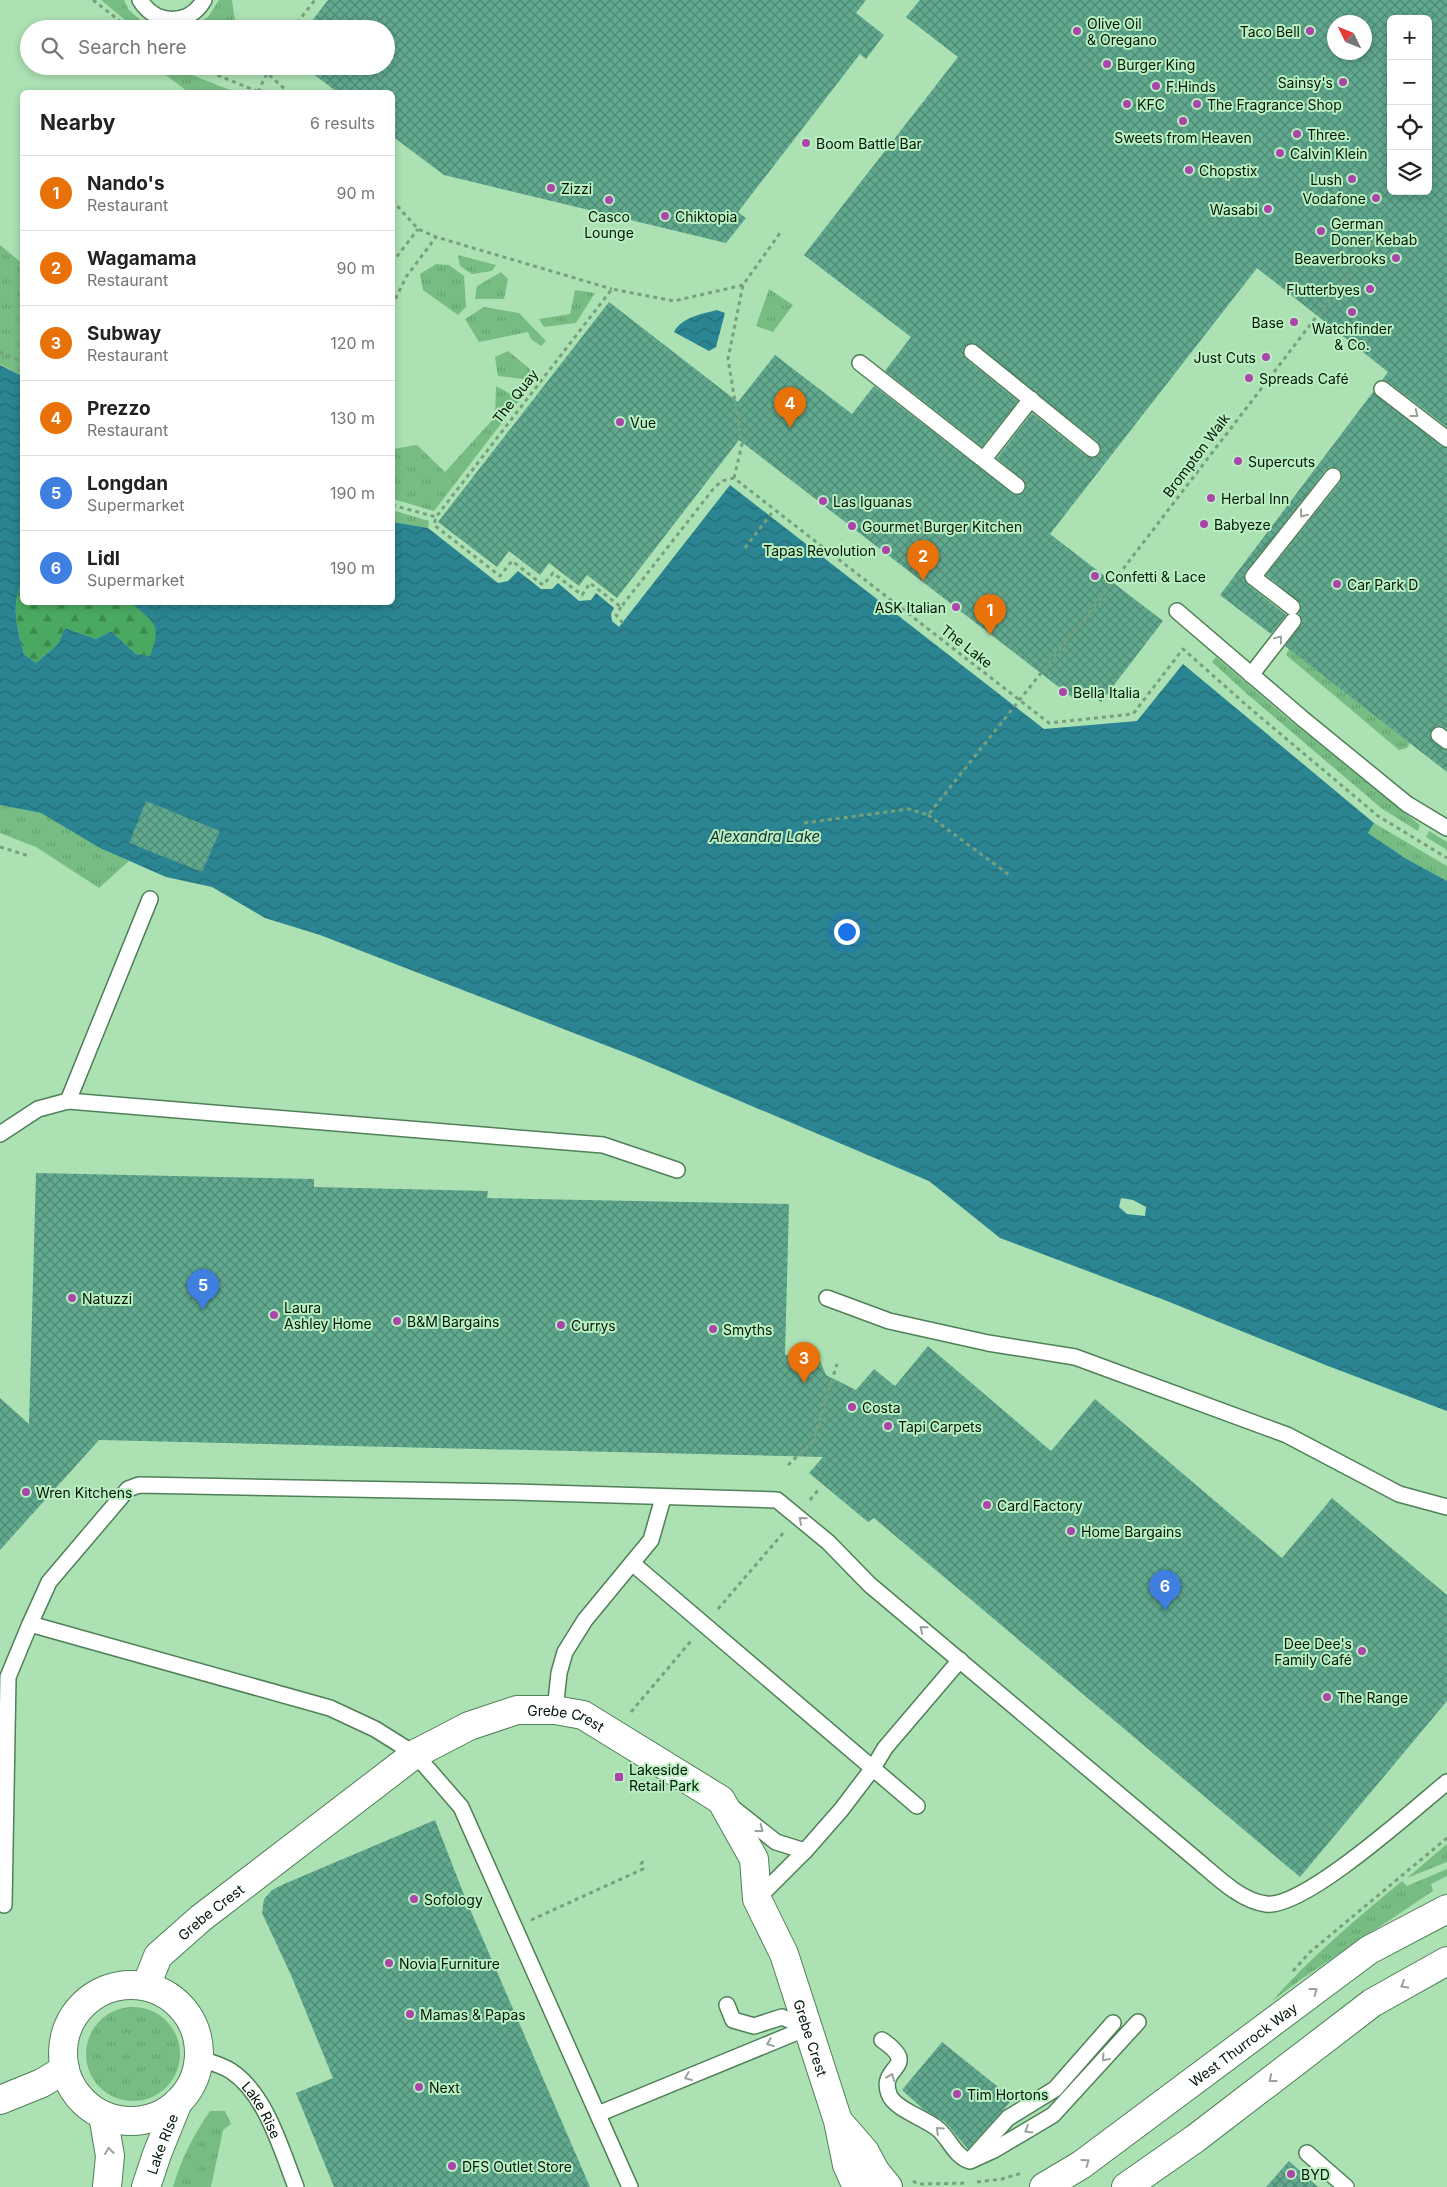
<!DOCTYPE html>
<meta charset="utf-8">
<style>
body{margin:0;font-family:Inter,sans-serif;background:#f6f6f6;color:#222}
.controls{position:absolute;right:15px;top:15px;display:grid;overflow:hidden;border-radius:8px;box-shadow:0 2px 8px #0003}
.controls button{width:45px;height:45px;display:grid;place-items:center;padding:0;border:0;border-bottom:1px solid #e0e0e0;background:#fff;color:#222;font:25px sans-serif}
.compass{position:absolute;left:1327px;top:15px;width:45px;height:45px;border-radius:50%;background:#fff;box-shadow:0 2px 8px #0003;rotate:313deg}
.you{position:absolute;left:846px;top:931px;width:18px;height:18px;margin:-12px;border:4px solid #fff;border-radius:50%;background:#1a73e8;box-shadow:0 0 0 8px #1a73e833}
.badge{display:grid;place-items:center;width:32px;height:32px;border-radius:50%;background:#ac45a9;color:#fff;font-size:16px;font-weight:700}
.pin{position:absolute;translate:-50% -41px;filter:drop-shadow(0 1px 2px #0008)}
.pin::after{content:'';position:absolute;top:26px;width:18px;height:15px;background:inherit;clip-path:polygon(0 0,100% 0,50% 100%)}
.list{margin:0;padding:0;list-style:none}
h2{display:flex;justify-content:space-between;align-items:center;height:65px;margin:0;padding:0 20px;font-size:21px}
h2 small{font-size:16px;font-weight:400;color:#767676}
.list li{display:grid;grid-template-columns:32px 1fr auto;gap:15px;align-items:center;box-sizing:border-box;height:75px;padding:0 20px;border-top:1px solid #e0e0e0}
.list b{display:block;font-size:19px;white-space:nowrap}
.list p{margin:0;font-size:16px;white-space:nowrap;color:#767676}
.list em{font-size:16px;font-style:normal;color:#767676}
.icon{flex:none;width:28px;height:28px;fill:none;stroke:currentColor;stroke-width:2;stroke-linecap:round;stroke-linejoin:round}
.map{position:relative;flex:none;width:1447px;height:2187px;overflow:hidden}
.search{position:absolute;background:#fff;box-shadow:0 2px 8px #0003;left:20px;top:20px;width:375px;height:55px;display:flex;align-items:center;gap:12px;box-sizing:border-box;padding:0 18px;border-radius:28px;color:#767676;font-size:19px}
.panel{position:absolute;background:#fff;box-shadow:0 2px 8px #0003;left:20px;top:90px;width:375px;height:515px;border-radius:8px}
.map>svg:first-child{display:block}
</style>
<div class="map">
<svg width="1447" height="2187" viewBox="0 0 1447 2187">
<defs>
<pattern id="grass-tufts" width="24" height="20" patternUnits="userSpaceOnUse" patternTransform="scale(1.25)"><rect width="24" height="20" fill="#77bd83"/><path d="M3 7l-1-3M5 7V3M7 7l1-3M15 17l-1-3M17 17v-4M19 17l1-3" fill="none" stroke="#65a270"/></pattern>
<pattern id="forest-firs" width="22" height="20" patternUnits="userSpaceOnUse" patternTransform="scale(1.25)"><rect width="22" height="20" fill="#4aa960"/><path d="M5 1l3.5 6h-7zM16 11l3.5 6h-7z" fill="#3b894d"/></pattern>
<pattern id="water-waves" width="16" height="10" patternUnits="userSpaceOnUse" patternTransform="scale(1.25)"><rect width="16" height="10" fill="#2b8491"/><path d="M0 5q4-4 8 0t8 0" fill="none" stroke="#236b74"/></pattern>
<pattern id="building-cross-hatch" width="8" height="8" patternUnits="userSpaceOnUse" patternTransform="scale(1.25)"><rect width="8" height="8" fill="#61a98f"/><path d="M0 0l8 8M0 8l8-8" fill="none" stroke="#4e8973"/></pattern>
</defs>
<rect width="100%" height="100%" fill="#ace1b4"/>
<path fill="url(#grass-tufts)" d="M101 0H124L128 9 150 29H136Z
M219 0H232L236 29 192 27 208 17Z
M154 66H169L235 92H188Z
M0 245 22 263V376L0 364Z
M458 255 496 265 492 271 472 274 460 266Z
M436 264 449 265 464 276 466 307 458 315 423 290 420 274Z
M501 272 508 279 504 299H475L477 286Z
M769 289 793 305 773 332 756 326Z
M575 290 595 293 576 323 544 327 539 319 570 314Z
M484 307 519 313 546 341 541 346 531 339 528 332 479 342 465 319Z
M508 351 531 370 532 380 498 376 495 357Z
M496 386 520 399 434 511 393 499V449L417 445 445 472 495 417Z
M392 510 429 521 428 528 393 522Z
M1289 649 1410 743 1407 748 1399 750 1286 655Z
M1216 657 1287 718 1420 825 1418 831 1381 808 1246 693 1212 662Z
M0 805 41 813 75 833 129 861 99 888 36 847 0 833Z
M1374 823 1447 866V881L1405 858 1368 833Z
M1429 831 1447 842V850L1426 837Z
M1447 1844V1862L1407 1878Z
M1447 1869V1876L1431 1884 1433 1891 1303 1978 1272 2001C1312 1956 1356 1919 1402 1881L1407 1886Z
M86 2054a47 47 0 1 1 94 0a47 47 0 1 1-94 0Z
M210 2111H225L231 2124 223 2130 211 2187H173C181 2159 194 2134 210 2111Z"/>
<path fill="url(#forest-firs)" d="M22 583V602L131 603 154 621 157 638 150 657 136 654 111 631 96 639 65 628 58 644 36 663 24 654C18 630 10 607 22 583Z"/>
<path fill="url(#water-waves)" fill-rule="evenodd" d="M717 310 725 313 716 347 709 351 674 332C682 317 702 314 717 310Z
M0 365 22 376V583C10 607 18 630 24 654L36 663 58 644 65 628 96 639 111 631 136 654 150 656C162 624 155 623 131 603L392 602 393 522 428 528 498 583 508 581 518 571 541 589H552L558 583 579 601 591 600 596 593 614 608 611 614 612 621 619 627 730 485 1044 729 1137 721 1183 664 1374 823 1368 833 1405 858 1447 881V1411L1328 1366 1167 1301 1000 1238 929 1181 636 1057 320 935 265 918 212 887 166 877 100 848 41 813 0 805ZM1121 1198 1133 1200 1146 1207 1145 1216 1127 1214 1119 1207Z"/>
<path fill="url(#building-cross-hatch)" fill-rule="evenodd" d="M328 0H866L856 13 884 35 866 59 860 54 738 212 746 218 726 243 444 175 392 136V92H337L303 66H386V29H306Z
M920 0H1447V427L1388 382 1382 380 1388 372 1257 268 1050 534 1163 621 1101 702 1081 687 1073 698 739 440 617 598 587 575 579 586 549 563 540 575 509 551 497 567 438 522 609 302 738 402 775 355 852 414 874 386 1015 495 1025 491V482L997 458 1032 413 1086 456 1091 458 1099 455 1101 450 1098 442 973 343 964 347 963 351 966 359 1018 401 982 447 885 371 911 337 804 255 958 57 906 17ZM1391 19H1428V191H1391ZM1334 22H1364V52H1334Z
M1373 392 1441 446 1447 448V729L1441 726H1436L1430 734 1433 742 1447 750V772L1285 646 1302 623 1299 614 1301 604 1266 575 1340 482 1342 473 1338 468 1330 467 1326 470 1244 575 1247 584 1286 615 1271 634 1220 595Z
M146 801 220 831 202 872 129 843Z
M36 1173 314 1179V1187L488 1191 487 1198 789 1204 785 1355 811 1356 820 1361 826 1375 856 1390 874 1369 895 1386 928 1346 1051 1451 1095 1399 1282 1558 1332 1498 1447 1595V1701L1300 1877 874 1518 868 1522 809 1473 823 1457 99 1440 0 1550V1398L29 1424Z
M435 1820 466 1900 590 2187H334L296 2093 333 2078 291 1975 262 1913 264 1899 272 1890 284 1884Z
M942 2042 1013 2099 968 2149 945 2122 923 2109 902 2090Z
M1289 2161 1318 2187H1266Z"/>
<g fill="none" stroke-linecap="round" stroke-linejoin="round">
<defs>
<g id="service">
<path d="M140 0C156 26 189 26 204 0"/>
<path d="M972 352 1092 449"/>
<path d="M860 363 1017 486"/>
<path d="M1382 389 1447 439"/>
<path d="M984 459 1031 399"/>
<path d="M1292 607 1253 577 1333 476"/>
<path d="M1177 611 1303 719 1407 804 1447 828"/>
<path d="M1251 675 1293 621"/>
<path d="M1439 735 1447 741"/>
<path d="M68 1101 150 899"/>
<path d="M0 1134 38 1109 68 1101 603 1145 677 1170"/>
<path d="M827 1298 889 1321 988 1343 1075 1357 1287 1435 1399 1494 1447 1507"/>
<path d="M632 1563 917 1806"/>
<path d="M30 1624 330 1708 375 1729 415 1754 461 1807 630 2187"/>
<path d="M555 1710 559 1673 565 1652 585 1620 651 1540 663 1498"/>
<path d="M733 1808 776 1842 805 1851"/>
<path d="M757 1899 805 1851 841 1810 873 1768 885 1748 960 1660"/>
<path d="M4 1905 8 1677 30 1624 49 1582 128 1489 139 1485 514 1492 777 1500 828 1542 870 1585 1198 1861C1217 1877 1241 1901 1266 1904 1304 1909 1414 1809 1447 1782"/>
<path d="M727 2005 733 2020 754 2026 782 2017 807 2028"/>
<path d="M882 2040C922 2068 878 2065 889 2094 894 2109 925 2118 938 2129 949 2138 955 2157 970 2161L994 2150 1053 2115 1138 2022"/>
<path id="s1" d="M199 2058C209 2062 222 2065 231 2071 266 2094 281 2149 296 2187"/>
<path d="M598 2114 807 2028"/>
<path d="M1307 2153 1346 2187"/>
<path d="M972 2158 1008 2118 1055 2089 1113 2023"/>
</g>
<g id="minor">
<circle cx="131" cy="2053" r="68"/>
<path id="s2" d="M146 1986 158 1956 201 1918 415 1754 469 1726 517 1710H555L583 1715 721 1800 754 1859 757 1899 784 1954 838 2121 847 2165 857 2187"/>
<path d="M0 2100 42 2083 65 2069"/>
<path d="M103 2115 110 2156 107 2187"/>
<path d="M839 2122 865 2152 875 2171 888 2187"/>
<path id="s3" d="M146 2187 157 2154 178 2102"/>
</g>
<g id="secondary">
<path id="s4" d="M1044 2187 1081 2165 1369 1950 1447 1909"/>
<path d="M1126 2187 1196 2138 1372 2003 1447 1961"/>
</g>
</defs>
<use href="#service" stroke="#4f8057" stroke-width="18"/>
<use href="#minor" stroke="#4f8057" stroke-width="30"/>
<use href="#secondary" stroke="#4f8057" stroke-width="30"/>
<path stroke="#76a17d" stroke-width="3" stroke-dasharray="4 4" stroke-linecap="butt" d="M93 0 130 29
M292 29 315 0
M195 66 259 92
M267 73 271 66
M258 92 267 73 288 92
M392 200 418 229 436 237 612 289
M392 263 418 229
M743 285 674 301 612 289 436 517 434 525 500 576 512 561 543 585 553 573 582 595 590 583 621 607 714 488 722 481 734 478 1049 723 1133 714 1183 649 1252 710 1378 816 1447 858
M392 306 406 277 436 237
M0 352 22 362
M734 478 742 444 728 359 743 285 780 233
M392 505 436 517
M745 548 774 510
M621 607 616 615 623 623
M928 815 1012 877
M804 823 909 809 928 815 1100 599 1389 222
M0 847 29 856
M788 1465 813 1441 837 1364
M810 1500 819 1489
M718 1609 784 1532
M631 1712 691 1641
M531 1920 643 1869 641 1864 644 1860
M1293 1971 1310 1952 1447 1838
M913 2181 918 2184 968 2183
M977 2182 1002 2179 1022 2173"/>
<use href="#service" stroke="#fff" stroke-width="15"/>
<use href="#minor" stroke="#fff" stroke-width="28"/>
<use href="#secondary" stroke="#fff" stroke-width="28"/>
</g>
<defs><path id="oneway-chevron" d="M-2-3.5L2.5 0L-2 3.5" fill="none" stroke-width="1.6" stroke-linecap="round" stroke-linejoin="round" transform="scale(1.25)"/></defs>
<g stroke="#9aa29c">
<use href="#oneway-chevron" transform="translate(1415 414) rotate(38)"/>
<use href="#oneway-chevron" transform="translate(1303 514) rotate(128)"/>
<use href="#oneway-chevron" transform="translate(1279 639) rotate(-53)"/>
<use href="#oneway-chevron" transform="translate(802 1520) rotate(-140)"/>
<use href="#oneway-chevron" transform="translate(923 1629) rotate(-140)"/>
<use href="#oneway-chevron" transform="translate(760 1829) rotate(37)"/>
<use href="#oneway-chevron" transform="translate(1404 1985) rotate(150)"/>
<use href="#oneway-chevron" transform="translate(1314 1991) rotate(-37)"/>
<use href="#oneway-chevron" transform="translate(770 2043) rotate(158)"/>
<use href="#oneway-chevron" transform="translate(1105 2058) rotate(132)"/>
<use href="#oneway-chevron" transform="translate(688 2077) rotate(157)"/>
<use href="#oneway-chevron" transform="translate(891 2077) rotate(-67)"/>
<use href="#oneway-chevron" transform="translate(1272 2079) rotate(142)"/>
<use href="#oneway-chevron" transform="translate(939 2130) rotate(-138)"/>
<use href="#oneway-chevron" transform="translate(1028 2130) rotate(149)"/>
<use href="#oneway-chevron" transform="translate(109 2151) rotate(-97)"/>
<use href="#oneway-chevron" transform="translate(1086 2162) rotate(-36)"/>
</g>
<g fill="#ac45a9" stroke="#b9eec1" stroke-width="2">
<circle cx="1077" cy="31" r="5"/>
<circle cx="1310" cy="31" r="5"/>
<circle cx="1107" cy="64" r="5"/>
<circle cx="1343" cy="82" r="5"/>
<circle cx="1156" cy="86" r="5"/>
<circle cx="1127" cy="104" r="5"/>
<circle cx="1197" cy="104" r="5"/>
<circle cx="1183" cy="121" r="5"/>
<circle cx="1297" cy="134" r="5"/>
<circle cx="806" cy="143" r="5"/>
<circle cx="1280" cy="153" r="5"/>
<circle cx="1189" cy="170" r="5"/>
<circle cx="1352" cy="179" r="5"/>
<circle cx="551" cy="188" r="5"/>
<circle cx="1376" cy="198" r="5"/>
<circle cx="609" cy="200" r="5"/>
<circle cx="1268" cy="209" r="5"/>
<circle cx="665" cy="216" r="5"/>
<circle cx="1321" cy="231" r="5"/>
<circle cx="1396" cy="258" r="5"/>
<circle cx="1370" cy="289" r="5"/>
<circle cx="1352" cy="312" r="5"/>
<circle cx="1294" cy="322" r="5"/>
<circle cx="1266" cy="357" r="5"/>
<circle cx="1249" cy="378" r="5"/>
<circle cx="620" cy="422" r="5"/>
<circle cx="1238" cy="461" r="5"/>
<circle cx="1211" cy="498" r="5"/>
<circle cx="823" cy="501" r="5"/>
<circle cx="1204" cy="524" r="5"/>
<circle cx="852" cy="526" r="5"/>
<circle cx="886" cy="550" r="5"/>
<circle cx="1095" cy="576" r="5"/>
<circle cx="1337" cy="584" r="5"/>
<circle cx="956" cy="607" r="5"/>
<circle cx="1063" cy="692" r="5"/>
<circle cx="72" cy="1298" r="5"/>
<circle cx="274" cy="1315" r="5"/>
<circle cx="397" cy="1321" r="5"/>
<circle cx="561" cy="1325" r="5"/>
<circle cx="713" cy="1329" r="5"/>
<circle cx="852" cy="1407" r="5"/>
<circle cx="888" cy="1426" r="5"/>
<circle cx="26" cy="1492" r="5"/>
<circle cx="987" cy="1505" r="5"/>
<circle cx="1071" cy="1531" r="5"/>
<circle cx="1362" cy="1651" r="5"/>
<circle cx="1327" cy="1697" r="5"/>
<rect x="614" y="1772" width="10" height="10" rx="2.5"/>
<circle cx="414" cy="1899" r="5"/>
<circle cx="389" cy="1963" r="5"/>
<circle cx="410" cy="2014" r="5"/>
<circle cx="419" cy="2087" r="5"/>
<circle cx="957" cy="2094" r="5"/>
<circle cx="452" cy="2166" r="5"/>
<circle cx="1291" cy="2174" r="5"/>
</g>
<g text-anchor="middle" dominant-baseline="central" stroke-width="4" stroke-linejoin="round" paint-order="stroke">
<g font-size="14" fill="#031607" stroke="#b9eec1" text-anchor="start">
<text x="1087" y="23">Olive Oil<tspan x="1087" dy="16">&amp; Oregano</tspan></text>
<text x="1300" y="31" text-anchor="end">Taco Bell</text>
<text x="1117" y="64">Burger King</text>
<text x="1333" y="82" text-anchor="end">Sainsy's</text>
<text x="1166" y="86">F.Hinds</text>
<text x="1137" y="104">KFC</text>
<text x="1207" y="104">The Fragrance Shop</text>
<text x="1307" y="134">Three.</text>
<text x="1183" y="137" text-anchor="middle">Sweets from Heaven</text>
<text x="816" y="143">Boom Battle Bar</text>
<text x="1290" y="153">Calvin Klein</text>
<text x="1199" y="170">Chopstix</text>
<text x="1342" y="179" text-anchor="end">Lush</text>
<text x="561" y="188">Zizzi</text>
<text x="1366" y="198" text-anchor="end">Vodafone</text>
<text x="1258" y="209" text-anchor="end">Wasabi</text>
<text x="609" y="216" text-anchor="middle">Casco<tspan x="609" dy="16">Lounge</tspan></text>
<text x="675" y="216">Chiktopia</text>
<text x="1331" y="223">German<tspan x="1331" dy="16">Doner Kebab</tspan></text>
<text x="1386" y="258" text-anchor="end">Beaverbrooks</text>
<text x="1360" y="289" text-anchor="end">Flutterbyes</text>
<text x="1284" y="322" text-anchor="end">Base</text>
<text x="1352" y="328" text-anchor="middle">Watchfinder<tspan x="1352" dy="16">&amp; Co.</tspan></text>
<text x="1256" y="357" text-anchor="end">Just Cuts</text>
<text x="1259" y="378">Spreads Café</text>
<text x="630" y="422">Vue</text>
<text x="1248" y="461">Supercuts</text>
<text x="1221" y="498">Herbal Inn</text>
<text x="833" y="501">Las Iguanas</text>
<text x="1214" y="524">Babyeze</text>
<text x="862" y="526">Gourmet Burger Kitchen</text>
<text x="876" y="550" text-anchor="end">Tapas Revolution</text>
<text x="1105" y="576">Confetti &amp; Lace</text>
<text x="1347" y="584">Car Park D</text>
<text x="946" y="607" text-anchor="end">ASK Italian</text>
<text x="1073" y="692">Bella Italia</text>
<text x="82" y="1298">Natuzzi</text>
<text x="284" y="1307">Laura<tspan x="284" dy="16">Ashley Home</tspan></text>
<text x="407" y="1321">B&amp;M Bargains</text>
<text x="571" y="1325">Currys</text>
<text x="723" y="1329">Smyths</text>
<text x="862" y="1407">Costa</text>
<text x="898" y="1426">Tapi Carpets</text>
<text x="36" y="1492">Wren Kitchens</text>
<text x="997" y="1505">Card Factory</text>
<text x="1081" y="1531">Home Bargains</text>
<text x="1352" y="1643" text-anchor="end">Dee Dee's<tspan x="1352" dy="16">Family Café</tspan></text>
<text x="1337" y="1697">The Range</text>
<text x="629" y="1769">Lakeside<tspan x="629" dy="16">Retail Park</tspan></text>
<text x="424" y="1899">Sofology</text>
<text x="399" y="1963">Novia Furniture</text>
<text x="420" y="2014">Mamas &amp; Papas</text>
<text x="429" y="2087">Next</text>
<text x="967" y="2094">Tim Hortons</text>
<text x="462" y="2166">DFS Outlet Store</text>
<text x="1301" y="2174">BYD</text>
</g>
<g font-size="14" fill="#031607" stroke="#b9eec1">
<text transform="translate(515 396) rotate(-52)">The Quay</text>
<text transform="translate(1196 455) rotate(-53)">Brompton Walk</text>
<text transform="translate(967 646) rotate(38)">The Lake</text>
<text stroke="none"><textPath href="#s2" startOffset="521">Grebe Crest</textPath></text>
<text stroke="none"><textPath href="#s2" startOffset="101">Grebe Crest</textPath></text>
<text stroke="none"><textPath href="#s2" startOffset="956">Grebe Crest</textPath></text>
<text stroke="none"><textPath href="#s4" startOffset="245">West Thurrock Way</textPath></text>
<text stroke="none"><textPath href="#s1" startOffset="85">Lake Rise</textPath></text>
<text stroke="none"><textPath href="#s3" startOffset="46">Lake RIse</textPath></text>
</g>
<g font-size="15" font-style="italic" fill="#132e32" stroke="#b9eec1">
<text x="765" y="836">Alexandra Lake</text>
</g>
</g>
</svg>
<div class="controls">
<button>+</button>
<button>−</button>
<button><svg class="icon" aria-label="locate" viewBox="0 0 24 24"><circle cx="12" cy="12" r="6"/><path d="M12 2v4M12 18v4M2 12h4M18 12h4"/></svg></button>
<button><svg class="icon" aria-label="layers" viewBox="0 0 24 24"><path d="M12 4l9 5-9 5-9-5zM3 14l9 5 9-5"/></svg></button>
</div>
<svg class="compass" viewBox="-18 -18 36 36"><path d="M0-13l5 13h-10z" fill="#e53935"/><path d="M0 13l5-13h-10z" fill="#767676"/></svg>
<div class="you"></div>
<div class="pin badge" style="left:990px;top:635px;background:#e8710a">1</div>
<div class="pin badge" style="left:923px;top:581px;background:#e8710a">2</div>
<div class="pin badge" style="left:804px;top:1383px;background:#e8710a">3</div>
<div class="pin badge" style="left:790px;top:428px;background:#e8710a">4</div>
<div class="pin badge" style="left:203px;top:1310px;background:#3f7fe0">5</div>
<div class="pin badge" style="left:1165px;top:1611px;background:#3f7fe0">6</div>
<div class="search"><svg class="icon" aria-label="search" viewBox="0 0 24 24"><circle cx="10" cy="10" r="6"/><path d="M15 15l6 6"/></svg>Search here</div>
<section class="panel">
<h2>Nearby<small>6 results</small></h2>
<ul class="list">
<li><span class="badge" style="background:#e8710a">1</span><div><b>Nando's</b><p>Restaurant</p></div><em>90 m</em></li>
<li><span class="badge" style="background:#e8710a">2</span><div><b>Wagamama</b><p>Restaurant</p></div><em>90 m</em></li>
<li><span class="badge" style="background:#e8710a">3</span><div><b>Subway</b><p>Restaurant</p></div><em>120 m</em></li>
<li><span class="badge" style="background:#e8710a">4</span><div><b>Prezzo</b><p>Restaurant</p></div><em>130 m</em></li>
<li><span class="badge" style="background:#3f7fe0">5</span><div><b>Longdan</b><p>Supermarket</p></div><em>190 m</em></li>
<li><span class="badge" style="background:#3f7fe0">6</span><div><b>Lidl</b><p>Supermarket</p></div><em>190 m</em></li>
</ul>
</section>
</div>
